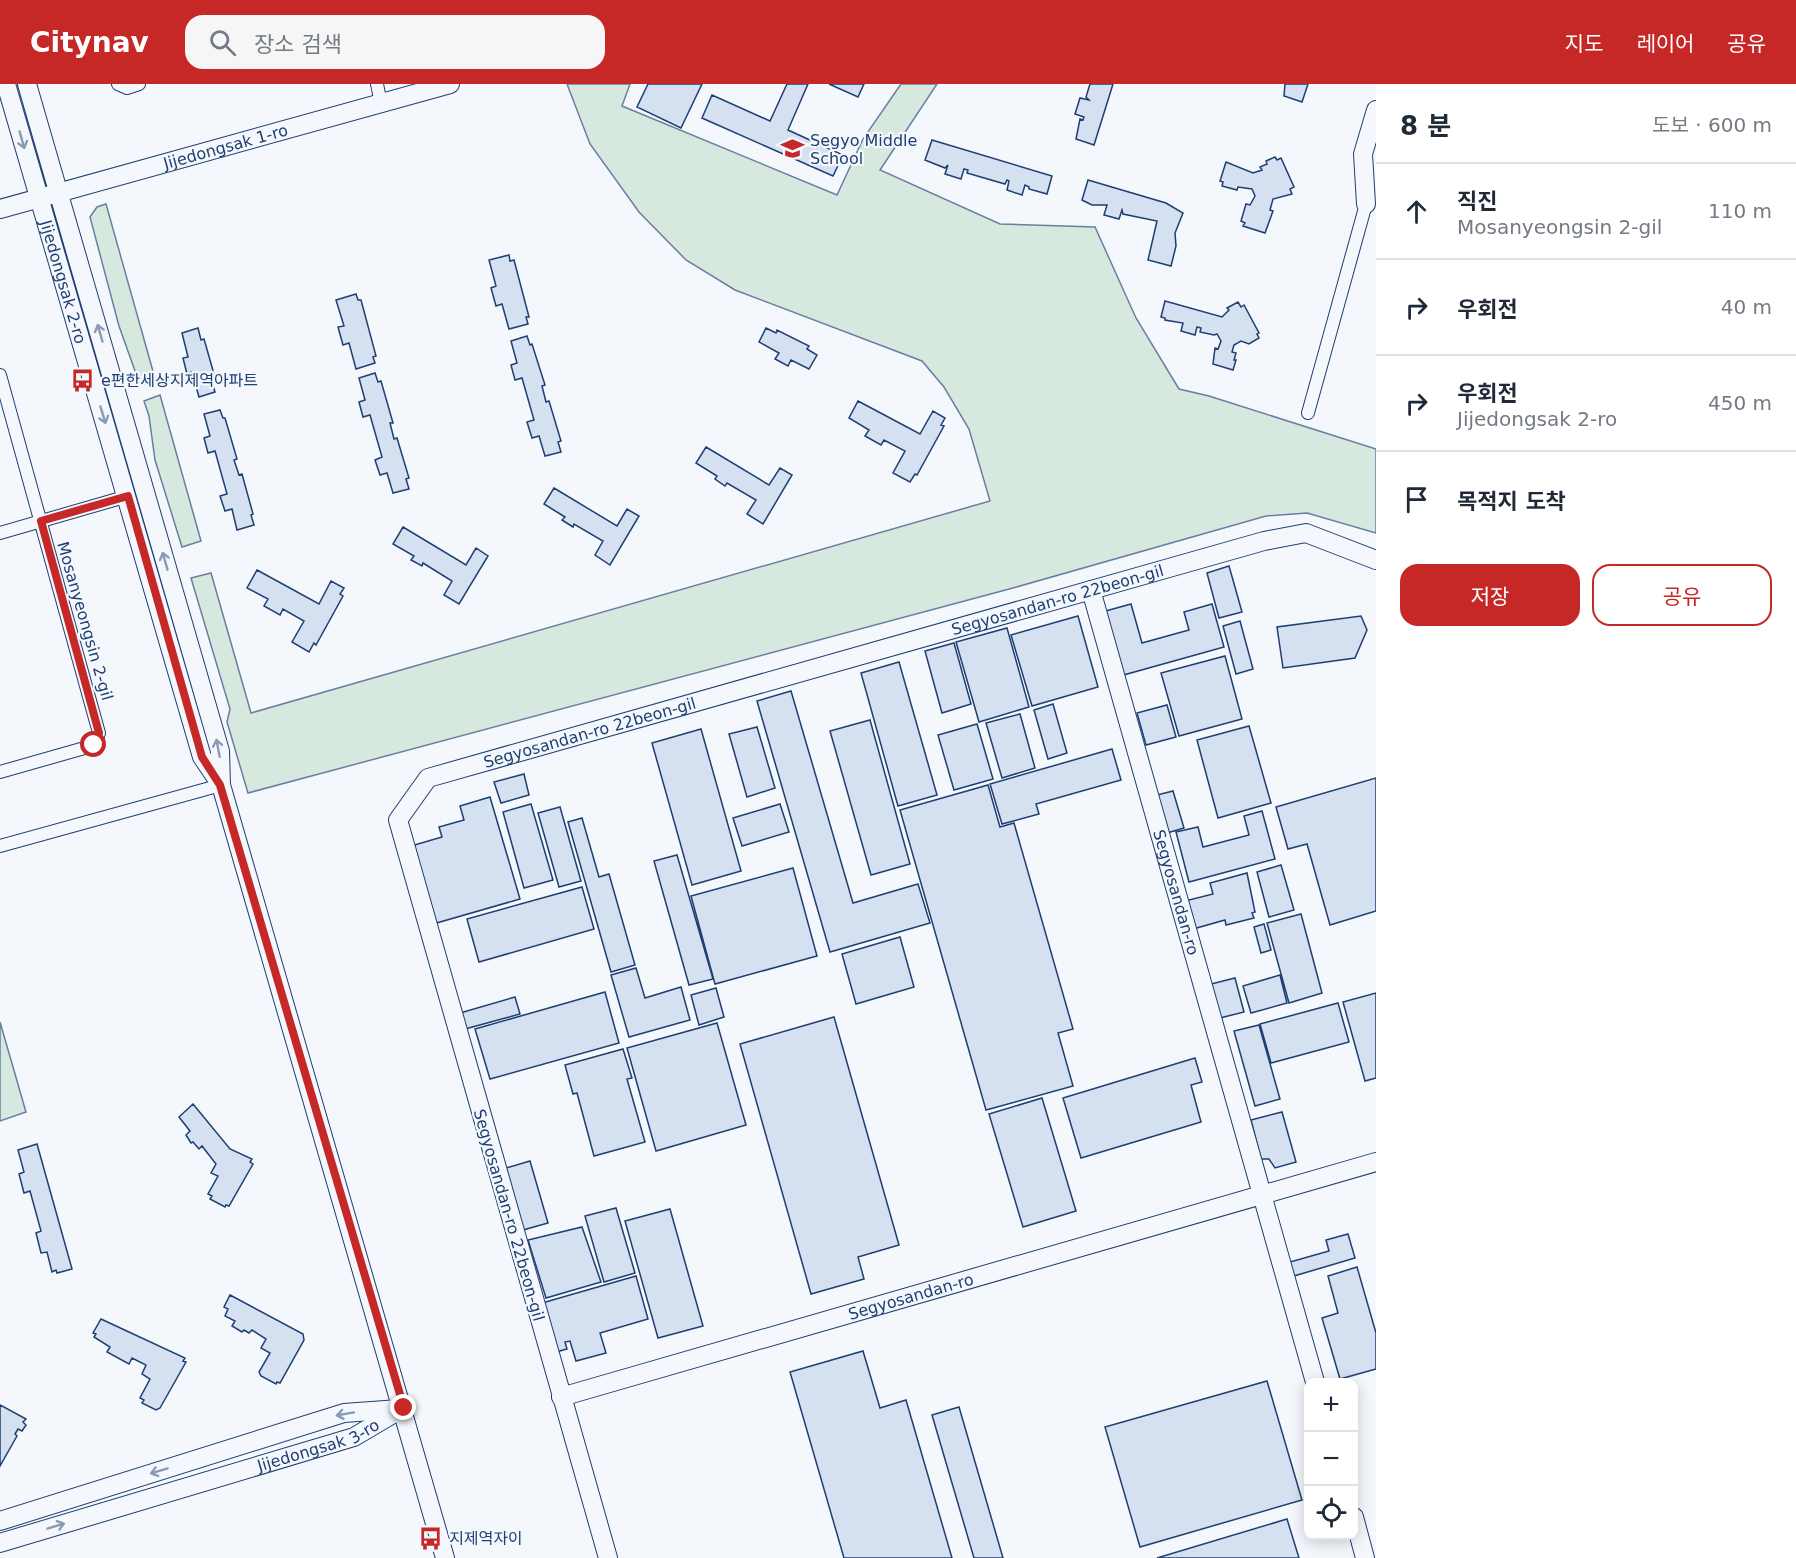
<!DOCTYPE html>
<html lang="ko">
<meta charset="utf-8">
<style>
body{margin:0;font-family:"DejaVu Sans","Noto Sans KR",sans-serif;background:#f6f6f7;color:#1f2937}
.controls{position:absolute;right:18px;bottom:18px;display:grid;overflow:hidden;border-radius:12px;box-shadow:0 3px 15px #0003}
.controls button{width:54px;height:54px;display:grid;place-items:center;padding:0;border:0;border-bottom:2px solid #e0e1e3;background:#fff;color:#1f2937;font:30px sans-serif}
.stop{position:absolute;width:18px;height:18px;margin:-14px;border:4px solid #c62828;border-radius:50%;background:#fff}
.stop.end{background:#c62828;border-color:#fff;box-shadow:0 2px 6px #0008}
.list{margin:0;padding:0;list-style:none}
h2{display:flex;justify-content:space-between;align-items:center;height:78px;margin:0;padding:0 24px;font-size:26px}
h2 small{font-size:20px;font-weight:400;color:#747a83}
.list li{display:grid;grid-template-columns:39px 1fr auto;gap:18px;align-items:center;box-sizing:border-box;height:96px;padding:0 24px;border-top:2px solid #e0e1e3}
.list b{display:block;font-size:22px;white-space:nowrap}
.list p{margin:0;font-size:20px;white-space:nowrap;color:#747a83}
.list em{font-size:20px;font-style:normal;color:#747a83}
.actions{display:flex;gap:12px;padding:18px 24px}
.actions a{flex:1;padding:14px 0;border:2px solid #c62828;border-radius:18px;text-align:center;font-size:21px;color:#c62828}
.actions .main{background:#c62828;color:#fff}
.icon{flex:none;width:33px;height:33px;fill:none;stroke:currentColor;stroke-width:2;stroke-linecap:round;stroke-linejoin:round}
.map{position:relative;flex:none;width:1376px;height:1474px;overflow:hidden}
header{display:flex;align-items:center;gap:36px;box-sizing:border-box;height:84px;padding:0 30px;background:#c62828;color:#fff}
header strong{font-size:28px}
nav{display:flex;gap:33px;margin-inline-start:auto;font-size:21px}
.search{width:420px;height:54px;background:#f6f6f7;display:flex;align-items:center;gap:15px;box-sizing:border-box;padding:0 21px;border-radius:18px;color:#747a83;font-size:22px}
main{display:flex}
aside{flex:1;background:#fff}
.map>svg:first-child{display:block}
</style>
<header>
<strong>Citynav</strong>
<div class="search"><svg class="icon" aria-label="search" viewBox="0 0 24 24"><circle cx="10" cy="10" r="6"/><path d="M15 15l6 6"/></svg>장소 검색</div>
<nav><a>지도</a><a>레이어</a><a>공유</a></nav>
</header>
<main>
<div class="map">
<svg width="1376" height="1474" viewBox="0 0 1376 1474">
<rect width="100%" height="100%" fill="#f4f7fb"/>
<path fill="#d7e8df" stroke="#687fa3" stroke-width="1.5" d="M567 0H630L622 22 837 111 863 55 901 0H937L880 86 1000 140 1095 143 1136 234 1179 305 1209 312 1376 365V449L1307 429 1266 432 1013 504 248 709 227 638 230 625 191 494 211 489 251 629 990 417 969 345 944 303 922 277 735 206 686 176 639 128 590 60Z
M106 120 156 298 140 301 119 242 90 133 97 123Z
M160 311 201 457 182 463 155 376 149 332 144 317Z
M0 938 26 1028 0 1037Z"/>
<path fill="#d5e0f0" stroke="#1d3f73" stroke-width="1.5" d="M648 0H702L681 44 637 23Z
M787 0H808L788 46 843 71 833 92 702 34 712 11 770 37Z
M829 0H864L858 13Z
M1090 0H1113L1094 61 1076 55 1080 35 1083 36 1084 33 1075 30 1080 14 1089 16 1086 13Z
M1285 0H1308L1302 18 1284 12Z
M932 56 1052 92 1047 110 1029 105V103L1025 101 1022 111 1007 106 1009 97 1007 96 1005 100 967 89 968 86 964 85 961 95 945 90 948 81 945 84 925 76Z
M1275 73 1277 76 1281 74 1294 103 1290 105 1292 110 1273 115 1270 126 1273 127 1265 149 1243 142 1245 139 1241 137 1246 120 1250 121 1255 112 1252 105 1238 103 1237 106 1222 102 1223 98 1220 97 1226 78 1253 89 1262 86 1260 83 1267 80 1266 77Z
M1088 96 1166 119 1183 129 1175 149 1176 162 1171 182 1148 176 1157 137 1123 130 1122 126 1119 135 1104 131 1107 121H1092L1082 116Z
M509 171 510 177 514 176 529 233H526L528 240 509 245 502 220 496 222 491 204 496 202 489 176Z
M356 210 358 216H361L376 272 373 273 375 279 356 285 349 259 343 261 338 243 344 242 336 216Z
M1165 217 1222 233 1229 226 1227 224 1238 218 1241 223 1244 221 1259 249 1257 250 1259 254 1249 260 1241 257 1234 261 1232 268 1236 269 1234 276H1236L1233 286 1213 280 1215 264 1218 265 1221 257 1217 250 1214 251 1200 248 1201 244 1197 243 1195 251 1181 247 1183 239 1165 236V234L1161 233Z
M198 244 201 256 204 255 216 297 212 298 215 308 199 313 192 288 187 290 183 274 188 273 182 249Z
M766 244 776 249 777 246 809 262 807 265 817 271 809 285 791 276 788 282 775 275 779 269 759 258Z
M527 252 530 261 532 260 545 301 542 302 546 318 549 317 561 357 558 358 561 368 545 372 539 352 532 354 527 338 534 336 522 294 515 296 511 281 517 279 511 257Z
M375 289 378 298 381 297 393 339H390L394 355 397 354 409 394 406 395 409 405 393 409 387 389 380 391 375 376 382 373 370 331 363 333 359 318 365 316 359 294Z
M858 317 920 350 933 327 945 334 941 341 944 342 917 391 915 390 910 398 893 389 905 367 884 356 881 361 865 352 869 346 849 334Z
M220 326 223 334H225L237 375 234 376 239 391 242 390 253 430 251 431 254 441 237 446 232 425 225 427 220 412 227 410 215 367 208 369 204 354 210 352 204 330Z
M706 363 769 401 780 384 792 391 763 440 747 430 756 416 727 399 725 402 715 395 717 392 696 379Z
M554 404 617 442 627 425 639 432 610 481 595 471 603 457 574 440 573 443 562 436 565 433 544 420Z
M403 443 466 481 476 464 488 472 459 520 444 511 452 497 423 479 422 482 411 476 414 472 393 460Z
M1229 482 1242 528 1219 534 1207 489Z
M257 486 319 520 331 497 344 504 340 510 343 512 316 561 314 559 309 568 292 558 304 537 283 525 280 531 264 522 268 515 247 504Z
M1131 520 1142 559 1189 546 1184 528 1212 520 1224 563 1120 592 1102 528Z
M1078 532 1098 603 1032 622 1011 551Z
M1361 532 1367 546 1355 574 1283 584 1277 543Z
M1240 537 1253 585 1236 590 1223 542Z
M1007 544 1029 623 979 638 956 558Z
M954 559 971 620 942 629 925 567Z
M1225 572 1242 635 1179 652 1161 589Z
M899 578 937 711 898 722 861 589Z
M791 607 853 819 918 800 930 839 830 868 757 617Z
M1053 620 1067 669 1048 675 1034 626Z
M1167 621 1176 653 1146 661 1137 629Z
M1020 630 1035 684 1002 694 986 639Z
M870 636 910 780 871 791 830 647Z
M977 640 993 695 954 706 938 651Z
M1249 642 1271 719 1218 734 1197 656Z
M757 643 775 704 747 713 729 650Z
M701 645 741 787 692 801 652 659Z
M1112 665 1121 696 1036 720 1039 730 1002 740 990 700Z
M524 690 529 711 501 719 494 698Z
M1376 694V827L1330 841 1307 760 1288 765 1276 723Z
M988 701 1000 743 1014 739 1073 945 1058 949 1073 1002 986 1026 900 726Z
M1173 707 1184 744 1167 749 1157 711Z
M490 713 520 815 433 840 411 762 442 753 439 743 464 736 460 722Z
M531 720 553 796 524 804 503 728Z
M780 720 789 748 742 762 733 734Z
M560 723 581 797 559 803 538 729Z
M1262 727 1275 775 1189 798 1176 748 1198 743 1203 763 1249 751 1244 732Z
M582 734 599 793 609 790 635 881 611 888 568 738Z
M677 771 713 895 689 901 654 777Z
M1281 781 1294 826 1269 833 1257 788Z
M793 784 817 872 715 900 691 812Z
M1247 789 1255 828 1252 829 1254 834 1226 841 1225 836 1193 845 1185 817 1213 810 1210 799Z
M582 803 594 845 479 878 467 835Z
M1301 830 1322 909 1289 919 1267 839Z
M1264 840 1271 866 1261 869 1254 843Z
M900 853 914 903 856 920 842 870Z
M636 884 645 914 681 903 690 936 629 953 611 891Z
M1280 891 1287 919 1251 929 1243 902Z
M1235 894 1244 928 1220 934 1211 900Z
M716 904 724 933 699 941 691 911Z
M605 908 619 959 490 995 475 945Z
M1376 909V994L1365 997 1343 918Z
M515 913 520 930 465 945 460 929Z
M1338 919 1349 958 1271 979 1260 940Z
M834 933 899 1161 858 1173 864 1195 811 1210 740 960Z
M717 939 746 1041 656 1067 627 964Z
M1259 941 1280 1015 1255 1022 1234 947Z
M623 965 632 994 627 995 645 1058 594 1072 577 1009 573 1010 565 981Z
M1195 974 1202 998 1191 1001 1201 1038 1081 1074 1063 1014Z
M1042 1014 1076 1127 1023 1143 989 1030Z
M193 1020 230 1065 252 1075 250 1078 253 1080 229 1122 226 1121 225 1123 210 1115 212 1112 208 1110 218 1092 211 1089 216 1080 202 1062 199 1065 193 1058 191 1059 186 1051 190 1047 179 1033Z
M1282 1028 1296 1078 1275 1084 1269 1075H1261L1251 1036Z
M37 1060 72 1185 57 1189 56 1186 52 1188 47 1168 41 1169 36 1149 41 1147 30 1107 24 1109 19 1090 24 1088 18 1066Z
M530 1077 548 1139 523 1146 506 1084Z
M616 1124 635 1189 604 1198 585 1132Z
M670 1125 703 1242 658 1254 625 1137Z
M582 1143 601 1198 546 1214 528 1156Z
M1348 1150 1355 1174 1294 1192 1290 1178 1329 1167 1326 1156Z
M1357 1183 1376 1249V1285L1340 1295 1322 1234 1338 1229 1328 1192Z
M636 1192 648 1235 600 1249 606 1269 576 1277 570 1257 565 1258 567 1265 556 1268 542 1219Z
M230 1211 303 1250 304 1256 280 1299 277 1298 276 1300 261 1292 259 1288 270 1269 261 1264 266 1255 252 1246 249 1249 244 1246 242 1248 232 1242 235 1237 225 1232 228 1225 224 1223Z
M101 1235 185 1274 183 1277 186 1278 160 1324 156 1326 142 1319 144 1316 140 1314 150 1295 142 1290 146 1281 132 1274 129 1280 107 1268 110 1263 94 1253 96 1250 93 1249Z
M863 1267 880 1324 906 1316 952 1474H844L790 1288Z
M1267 1297 1302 1416 1140 1463 1105 1343Z
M0 1321 26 1335 23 1338 26 1341 22 1347 18 1345 15 1350 17 1352 0 1382Z
M959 1323 1003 1474H974L932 1331Z
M1287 1435 1299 1474H1157Z"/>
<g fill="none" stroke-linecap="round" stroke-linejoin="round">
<defs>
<path id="street" d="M118 0 127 4 139 0
M377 0 381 20
M0 291 99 649 95 661 0 688
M1308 329 1366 120
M0 449 128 412
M0 762 221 701"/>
<g id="secondary">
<path id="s1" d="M6 0 202 673 221 701 220 667 27 0"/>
<path d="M1366 120 1363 70 1376 26"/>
<path id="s2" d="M0 125 450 0"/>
<path id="s3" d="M1091 506 1315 1298"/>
<path d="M221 701 445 1474"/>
<path id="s4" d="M561 1313 1376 1078"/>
<path d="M1354 1433 1365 1474"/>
<path d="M0 1437 344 1329 399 1325"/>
<path id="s5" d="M0 1459 354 1353 403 1324"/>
<path id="s6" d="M608 1474 398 736 428 694 1264 457 1306 449 1376 476"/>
</g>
</defs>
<use href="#street" stroke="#1d3f73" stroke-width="14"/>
<use href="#secondary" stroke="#1d3f73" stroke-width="20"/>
<use href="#street" stroke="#f4f7fb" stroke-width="12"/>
<use href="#secondary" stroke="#f4f7fb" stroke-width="18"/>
</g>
<defs><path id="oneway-shaft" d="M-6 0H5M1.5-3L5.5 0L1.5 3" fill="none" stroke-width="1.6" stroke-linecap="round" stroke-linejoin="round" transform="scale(1.5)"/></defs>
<g stroke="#889bb7">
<use href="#oneway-shaft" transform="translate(22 56) rotate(74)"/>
<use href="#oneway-shaft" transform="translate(100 249) rotate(-106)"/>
<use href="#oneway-shaft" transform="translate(103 331) rotate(73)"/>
<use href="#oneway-shaft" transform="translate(165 477) rotate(-106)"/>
<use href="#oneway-shaft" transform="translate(218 664) rotate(-101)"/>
<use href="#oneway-shaft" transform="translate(345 1330) rotate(170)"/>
<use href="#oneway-shaft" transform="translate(159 1387) rotate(163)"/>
<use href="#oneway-shaft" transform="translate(56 1442) rotate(-17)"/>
</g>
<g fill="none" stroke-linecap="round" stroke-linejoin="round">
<path stroke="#c62828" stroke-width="8" d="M94 661 99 649 41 437 128 412 202 673 220 701 404 1324"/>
</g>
<defs>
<symbol id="school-bare" viewBox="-9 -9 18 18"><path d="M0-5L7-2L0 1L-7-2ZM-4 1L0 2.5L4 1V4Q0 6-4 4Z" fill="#c62828" stroke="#f4f7fb" stroke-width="2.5" paint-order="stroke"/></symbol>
<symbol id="bus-bare" viewBox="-9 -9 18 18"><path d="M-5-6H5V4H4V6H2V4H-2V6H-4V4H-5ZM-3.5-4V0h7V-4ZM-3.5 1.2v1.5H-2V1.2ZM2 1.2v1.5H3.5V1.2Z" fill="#c62828" stroke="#f4f7fb" stroke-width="2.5" paint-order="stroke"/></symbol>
</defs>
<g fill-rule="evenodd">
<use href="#school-bare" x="776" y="48" width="33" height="33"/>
<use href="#bus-bare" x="66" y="280" width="33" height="33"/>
<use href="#bus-bare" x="414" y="1438" width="33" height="33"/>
</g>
<g text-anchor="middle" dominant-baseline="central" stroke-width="4.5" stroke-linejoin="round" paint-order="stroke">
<g font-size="16" fill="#1d3f73" stroke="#f4f7fb" text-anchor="start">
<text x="810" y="56">Segyo Middle<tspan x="810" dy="18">School</tspan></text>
<text x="101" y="296">e편한세상지제역아파트</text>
<text x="449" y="1454">지제역자이</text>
</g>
<g font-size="16" fill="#1d3f73" stroke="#f4f7fb">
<text stroke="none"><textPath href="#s2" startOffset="234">Jijedongsak 1-ro</textPath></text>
<text stroke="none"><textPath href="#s1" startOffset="206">Jijedongsak 2-ro</textPath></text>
<text stroke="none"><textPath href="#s6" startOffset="1473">Segyosandan-ro 22beon-gil</textPath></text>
<text transform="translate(85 537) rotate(74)">Mosanyeongsin 2-gil</text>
<text stroke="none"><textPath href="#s6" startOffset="987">Segyosandan-ro 22beon-gil</textPath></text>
<text stroke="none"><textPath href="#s3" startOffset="314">Segyosandan-ro</textPath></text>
<text transform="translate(509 1131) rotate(74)">Segyosandan-ro 22beon-gil</text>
<text stroke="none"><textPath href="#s4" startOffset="364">Segyosandan-ro</textPath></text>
<text stroke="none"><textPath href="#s5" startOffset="333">Jijedongsak 3-ro</textPath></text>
</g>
</g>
</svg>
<div class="controls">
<button>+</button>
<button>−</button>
<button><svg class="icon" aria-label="locate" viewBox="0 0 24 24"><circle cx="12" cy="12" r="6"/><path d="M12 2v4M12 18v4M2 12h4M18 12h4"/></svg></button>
</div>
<div class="stop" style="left:94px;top:661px"></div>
<div class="stop end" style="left:404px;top:1324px"></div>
</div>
<aside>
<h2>8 분<small>도보 · 600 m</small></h2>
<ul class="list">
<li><svg class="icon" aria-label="ahead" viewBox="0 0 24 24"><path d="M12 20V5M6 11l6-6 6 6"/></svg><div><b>직진</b><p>Mosanyeongsin 2-gil</p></div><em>110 m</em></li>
<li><svg class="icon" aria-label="right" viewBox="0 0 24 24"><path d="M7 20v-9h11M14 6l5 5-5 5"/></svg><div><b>우회전</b></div><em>40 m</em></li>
<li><svg class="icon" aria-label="right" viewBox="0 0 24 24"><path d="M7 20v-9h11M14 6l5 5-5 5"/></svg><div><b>우회전</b><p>Jijedongsak 2-ro</p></div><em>450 m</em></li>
<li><svg class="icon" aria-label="arrive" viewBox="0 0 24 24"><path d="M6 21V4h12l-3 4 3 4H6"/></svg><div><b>목적지 도착</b></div></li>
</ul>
<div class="actions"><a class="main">저장</a><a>공유</a></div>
</aside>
</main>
